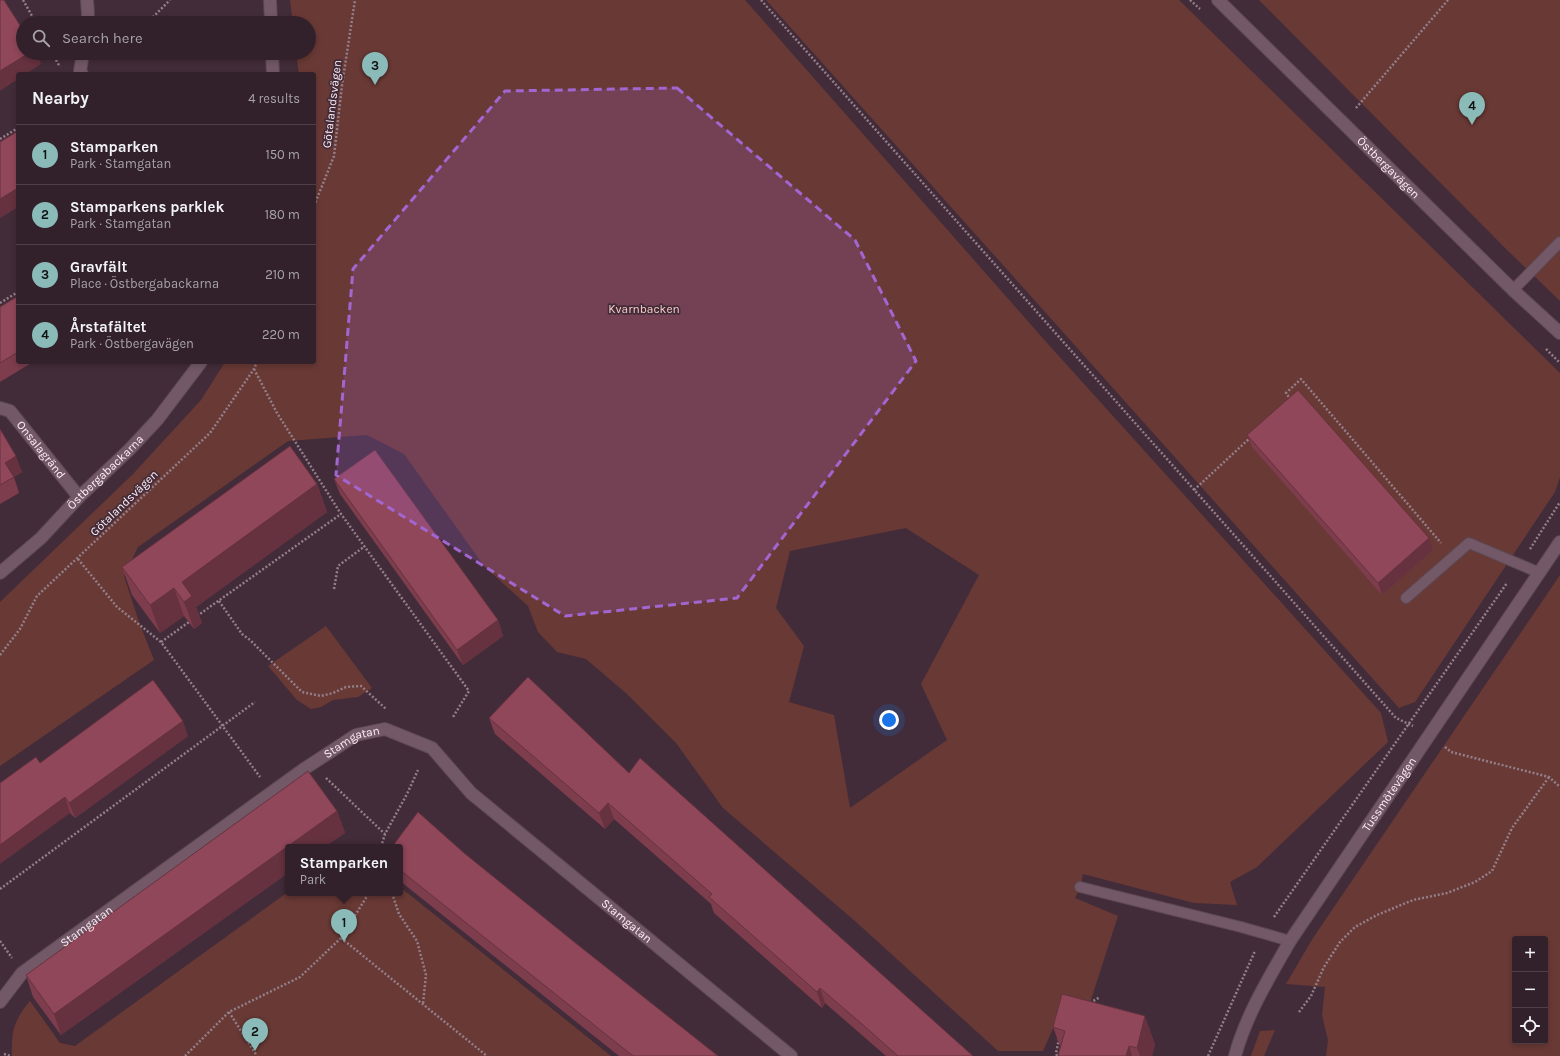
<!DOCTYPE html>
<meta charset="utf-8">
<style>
body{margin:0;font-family:Karla,sans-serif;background:#3a2933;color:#f1f3f6}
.controls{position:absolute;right:12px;bottom:12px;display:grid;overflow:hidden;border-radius:4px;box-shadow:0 2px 6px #0003}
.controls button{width:36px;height:36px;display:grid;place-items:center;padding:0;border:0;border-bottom:1px solid #4d3e47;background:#32212b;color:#f1f3f6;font:20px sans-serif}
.you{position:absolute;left:889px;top:720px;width:14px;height:14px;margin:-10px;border:3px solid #fff;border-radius:50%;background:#1a73e8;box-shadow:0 0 0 6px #1a73e833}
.badge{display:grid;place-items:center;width:26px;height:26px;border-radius:50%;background:#8bbbb9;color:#111;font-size:13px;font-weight:700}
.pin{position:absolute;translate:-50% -33px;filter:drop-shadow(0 1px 2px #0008)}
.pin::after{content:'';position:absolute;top:21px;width:14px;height:12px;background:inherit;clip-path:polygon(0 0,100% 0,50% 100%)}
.popup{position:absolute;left:285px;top:844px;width:118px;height:52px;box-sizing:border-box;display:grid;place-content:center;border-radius:4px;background:#32212b;filter:drop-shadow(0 1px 3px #0005);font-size:13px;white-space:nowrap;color:#a8a3a9}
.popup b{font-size:15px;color:#f1f3f6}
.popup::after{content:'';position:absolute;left:50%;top:100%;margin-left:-8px;border:8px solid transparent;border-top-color:#32212b}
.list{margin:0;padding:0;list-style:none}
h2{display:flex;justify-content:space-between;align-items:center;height:52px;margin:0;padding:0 16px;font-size:17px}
h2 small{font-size:13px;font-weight:400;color:#a8a3a9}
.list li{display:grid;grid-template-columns:26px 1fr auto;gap:12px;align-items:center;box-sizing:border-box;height:60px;padding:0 16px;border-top:1px solid #4d3e47}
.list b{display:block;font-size:15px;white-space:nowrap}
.list p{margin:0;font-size:13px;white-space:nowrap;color:#a8a3a9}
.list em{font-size:13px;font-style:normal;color:#a8a3a9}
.icon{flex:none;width:22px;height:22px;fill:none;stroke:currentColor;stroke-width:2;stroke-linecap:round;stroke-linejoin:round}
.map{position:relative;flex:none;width:1560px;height:1056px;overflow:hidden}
.search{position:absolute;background:#32212b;box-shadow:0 2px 6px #0003;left:16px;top:16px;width:300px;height:44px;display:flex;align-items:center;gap:10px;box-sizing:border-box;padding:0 14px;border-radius:22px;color:#a8a3a9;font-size:15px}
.panel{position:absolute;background:#32212b;box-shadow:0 2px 6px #0003;left:16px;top:72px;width:300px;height:292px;border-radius:4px}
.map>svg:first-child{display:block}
</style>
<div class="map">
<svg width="1560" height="1056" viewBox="0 0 1560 1056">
<rect width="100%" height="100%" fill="#432c39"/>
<path fill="#693935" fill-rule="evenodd" d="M290 0H745L1048 344 1381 713 1388 742 1257 867 1230 882 1237 905 1194 903 1083 874 1080 887 1075 898 1118 916 1090 1003 1060 1013 1043 1051H998L855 921 723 808 676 743 627 694 586 659 557 652 538 632 528 606 484 566 404 454 367 435 288 441 138 547 124 576 139 622 154 660 0 766V602L133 474 201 400 225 362H314V74H299L296 53H309V23H293ZM906 528 979 575 921 684 947 740 850 808 834 715 789 702 804 646 776 608 790 551Z
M766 0H1179L1560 373V477L1555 492 1415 702 1399 708Z
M1259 0H1560V301L1507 250Z
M1560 575V1056H1326L1328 1040 1322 1015 1325 987 1286 984 1313 938ZM1515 939H1545V1041H1515Z
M326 626 372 688 358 697 333 700 321 707 311 709 297 700 268 666Z
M400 887 611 1056H12C11 1031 14 1020 30 1001L60 1043 75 1046 288 892 400 893Z
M1275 1030 1264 1056H1251L1260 1031Z"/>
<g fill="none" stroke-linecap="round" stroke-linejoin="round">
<defs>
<path id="service" d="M1513 290 1560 242
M1406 598 1469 543 1540 573
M1080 887 1241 927 1290 941"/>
<g id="minor">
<path d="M270 0 271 23"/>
<path d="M87 23 88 14 87 0"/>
<path d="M272 53 273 74"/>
<path d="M82 74 80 71 83 53"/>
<path id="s1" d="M0 408 10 411 79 497"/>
<path id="s2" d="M0 573 41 538 79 497 129 450 157 420 201 362"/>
<path id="s3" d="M0 1002 22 973 304 769 356 735 385 729 432 748 471 793 791 1056"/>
</g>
<g id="tertiary">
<path id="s4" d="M1218 0 1513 290 1560 333"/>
<path id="s5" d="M1235 1056C1246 1015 1269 978 1290 941L1560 542"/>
</g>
</defs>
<use href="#service" stroke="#5c4853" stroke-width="12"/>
<use href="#minor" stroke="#5c4853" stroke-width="14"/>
<use href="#tertiary" stroke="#5c4853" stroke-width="14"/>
<path stroke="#937f8a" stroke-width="2.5" stroke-dasharray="2 2" stroke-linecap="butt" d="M23 0 36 23
M761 0 1396 718 1413 726
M1190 0 1200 9
M147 23 170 0
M52 53 60 67
M1356 108 1448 0
M0 139 18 128
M314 206 334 156 342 85 355 0
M0 303 18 292
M1546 349 1560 363
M254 369 277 413 341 514 469 691 453 717
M1291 400 1286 393 1301 379 1441 543
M1194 490 1251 437
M1530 549 1560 502
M78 559 117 607 161 642 260 777
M334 589 338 566 365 546
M219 601 242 634 250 640 302 692 321 696 333 693 346 687 361 686 386 709
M197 616 341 514
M161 642 189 622
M0 655 20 629 37 596 210 433 254 369 257 362
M1445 747 1451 752 1549 777 1560 787
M326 778 385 834
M381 847 385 834 407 794 418 770
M0 889 255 702
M392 893 399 914 417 941 426 975 423 1004
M1274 917 1507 583
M341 938 487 1056
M0 941 12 958
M1090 1003 1100 997
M229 1012 257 1056
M1299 1012 1311 996 1324 967 1340 942 1355 927 1377 915 1413 900 1447 893 1475 882 1492 871 1512 828 1549 777
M4 1054 11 1056
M185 1056 229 1012 300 977 341 938 369 893
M1057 1056 1056 1053 1059 1039
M1208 1056 1255 951"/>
<use href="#service" stroke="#735968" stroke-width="10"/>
<use href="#minor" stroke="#735968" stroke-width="12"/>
<use href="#tertiary" stroke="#735968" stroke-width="12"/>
</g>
<path fill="#7d3d4d" d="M18 296V362H33L0 382V307Z
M0 429 22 472 14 477 19 493 0 504Z
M1247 435 1429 538 1433 550 1382 595 1252 447Z
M334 479 498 620 503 636 463 665 340 494Z
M317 484 327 512 196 607 202 623 194 629 184 616 160 633 132 595 122 567Z
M489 718 629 773 973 1056H886L825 1003 822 1008 714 913 711 904 710 903 614 819 605 829 495 734Z
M188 736 75 818 70 813 40 763Z
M337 811 345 833 324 847H288V873L61 1035 33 997 26 975Z
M400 847 464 853 573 941 718 1056H619L400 881Z
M1053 1027 1155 1044 1152 1056H1058L1060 1046Z"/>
<path fill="#66323f" d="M29 53H37L41 64 26 74H18V79L0 91V71Z
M18 188V207L0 218V199Z
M16 456 22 472 11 479 5 463Z
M317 484 327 512 196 607 202 623 194 629 184 602 182 582Z
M1429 538 1433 550 1382 595 1378 583Z
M174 588 184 616 160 633 150 605Z
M498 620 503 636 463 665 457 650Z
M183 721 188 736 75 818 69 803Z
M65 797 70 813 0 864V845Z
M608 803 614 819 605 829 599 813Z
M337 811 345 833 324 847H288V873L61 1035 54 1014Z
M820 988 825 1003 822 1008 817 992Z
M1145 1016 1155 1044 1152 1056H1140L1137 1048Z
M1129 1046 1132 1056H1126Z"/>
<path fill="#91475a" stroke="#66323f" d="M0 0H4L23 30V53H29L0 71Z
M18 131V188L0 199V142Z
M18 296V352L0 363V307Z
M1298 390 1429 538 1378 583 1247 435Z
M0 429 16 456 5 463 14 477 0 485Z
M290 446 317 484 182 582 192 596 184 602 174 588 150 605 122 567Z
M375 450 498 620 457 650 334 479Z
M528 677 629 773 640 758 973 1056H898L862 1024 820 988 817 992 709 897 712 894 608 803 599 813 489 718Z
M153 680 183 721 69 803 65 797 0 845V783L36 757 40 763Z
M308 771 337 811 54 1014 26 975Z
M418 812 464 853 573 941 718 1056H633L400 870V847H392Z
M1062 994 1145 1016 1137 1048 1129 1046 1126 1056H1058L1065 1031 1053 1027Z"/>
<path fill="#a266d0" fill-opacity="0.2" stroke="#a266d0" stroke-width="3" stroke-dasharray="8 5" stroke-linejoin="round" d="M677 88 855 240 916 361 737 598 565 616 336 475 353 269 505 91Z"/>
<g text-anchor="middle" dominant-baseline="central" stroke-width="3.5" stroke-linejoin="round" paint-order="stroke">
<g font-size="12" fill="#feeef6" stroke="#432c39">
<text transform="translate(332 104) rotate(-83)">Götalandsvägen</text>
<text stroke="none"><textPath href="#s4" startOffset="239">Östbergavägen</textPath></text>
<text stroke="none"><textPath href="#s1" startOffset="60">Onsalagränd</textPath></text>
<text stroke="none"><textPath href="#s2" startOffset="146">Östbergabackarna</textPath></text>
<text transform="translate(124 503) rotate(-44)">Götalandsvägen</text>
<text stroke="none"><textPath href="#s3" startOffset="440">Stamgatan</textPath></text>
<text stroke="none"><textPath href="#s5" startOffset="305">Tussmötevägen</textPath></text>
<text stroke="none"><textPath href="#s3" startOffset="788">Stamgatan</textPath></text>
<text stroke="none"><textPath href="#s3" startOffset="116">Stamgatan</textPath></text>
</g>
<g font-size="12" fill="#fbcdc8" stroke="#432c39">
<text x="644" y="309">Kvarnbacken</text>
</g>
</g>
</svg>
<div class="controls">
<button>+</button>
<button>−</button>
<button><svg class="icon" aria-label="locate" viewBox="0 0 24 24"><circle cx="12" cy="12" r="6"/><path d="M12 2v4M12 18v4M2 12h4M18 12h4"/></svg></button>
</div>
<div class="you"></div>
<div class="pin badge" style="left:344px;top:942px">1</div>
<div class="popup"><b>Stamparken</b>Park</div>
<div class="pin badge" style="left:255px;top:1051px">2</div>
<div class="pin badge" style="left:375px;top:85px">3</div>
<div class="pin badge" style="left:1472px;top:125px">4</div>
<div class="search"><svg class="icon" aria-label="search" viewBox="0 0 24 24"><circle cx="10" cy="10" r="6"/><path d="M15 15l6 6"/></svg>Search here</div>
<section class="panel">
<h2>Nearby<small>4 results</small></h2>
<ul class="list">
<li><span class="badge">1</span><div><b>Stamparken</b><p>Park · Stamgatan</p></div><em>150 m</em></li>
<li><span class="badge">2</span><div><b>Stamparkens parklek</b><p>Park · Stamgatan</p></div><em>180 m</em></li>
<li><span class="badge">3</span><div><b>Gravfält</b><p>Place · Östbergabackarna</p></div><em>210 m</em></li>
<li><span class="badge">4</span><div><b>Årstafältet</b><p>Park · Östbergavägen</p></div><em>220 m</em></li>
</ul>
</section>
</div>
